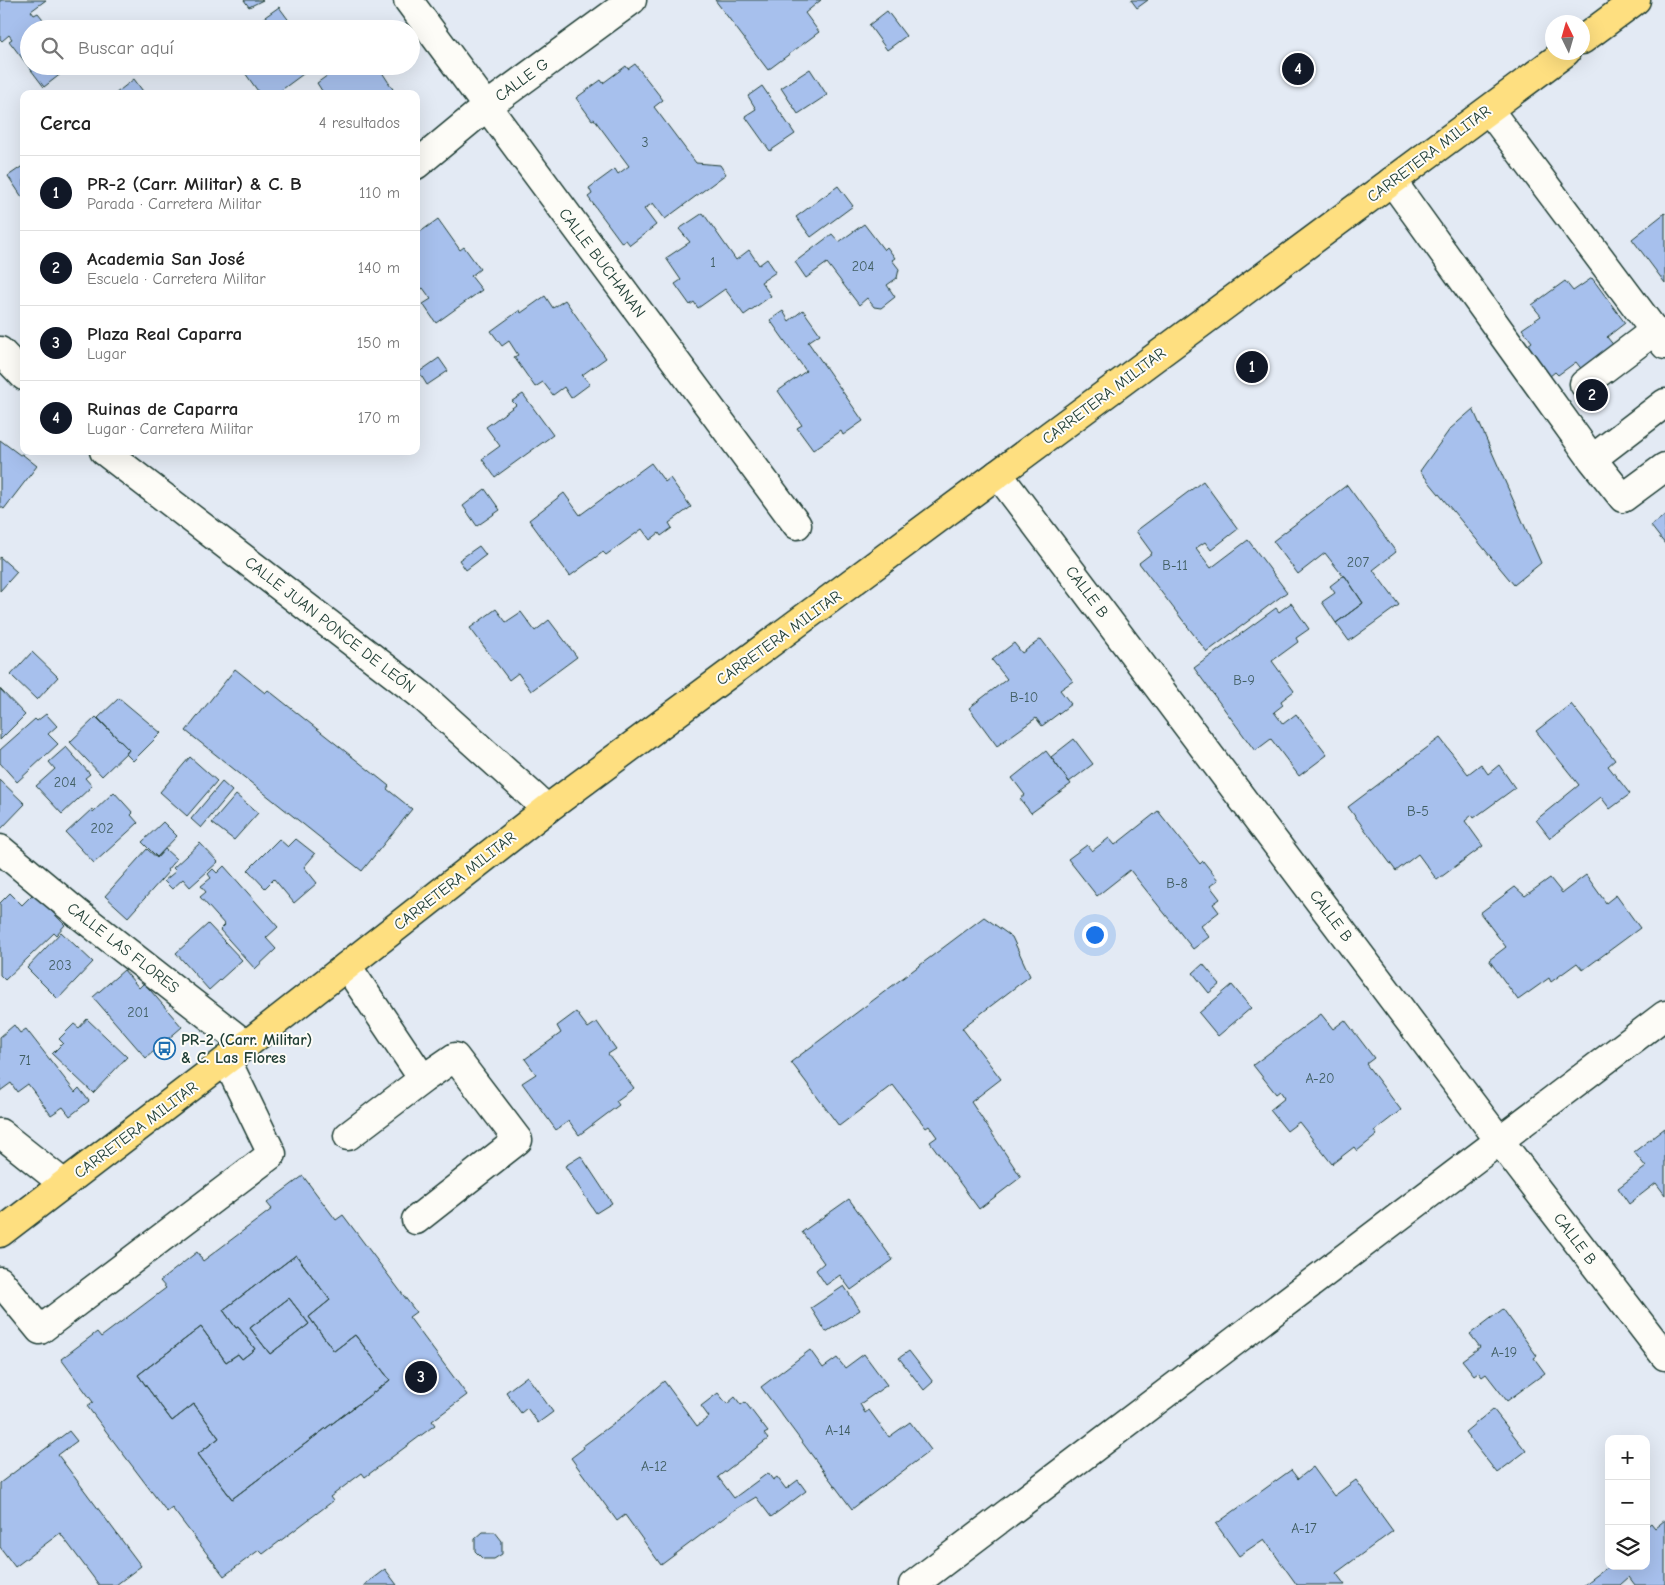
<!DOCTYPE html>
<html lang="es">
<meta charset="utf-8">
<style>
body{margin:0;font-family:"Comic Neue",sans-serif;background:#f6f6f6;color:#222}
.controls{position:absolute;right:15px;bottom:15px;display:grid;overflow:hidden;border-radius:10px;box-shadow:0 5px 20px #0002}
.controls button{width:45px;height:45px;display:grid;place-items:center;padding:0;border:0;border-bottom:1px solid #e0e0e0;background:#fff;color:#222;font:25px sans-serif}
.compass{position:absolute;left:1545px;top:15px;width:45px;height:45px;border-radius:50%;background:#fff;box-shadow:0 5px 20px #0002;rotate:355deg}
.you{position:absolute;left:1094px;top:934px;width:18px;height:18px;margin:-12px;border:4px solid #fff;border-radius:50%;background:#1a73e8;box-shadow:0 0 0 8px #1a73e833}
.badge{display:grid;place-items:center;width:32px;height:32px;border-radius:50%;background:#111827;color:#fff;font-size:16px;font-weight:700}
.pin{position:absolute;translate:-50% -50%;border:2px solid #fff;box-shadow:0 1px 5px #0006}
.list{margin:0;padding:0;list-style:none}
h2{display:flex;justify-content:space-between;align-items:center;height:65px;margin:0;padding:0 20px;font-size:21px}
h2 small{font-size:16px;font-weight:400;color:#767676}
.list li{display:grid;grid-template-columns:32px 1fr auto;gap:15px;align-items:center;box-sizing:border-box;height:75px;padding:0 20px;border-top:1px solid #e0e0e0}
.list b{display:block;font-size:19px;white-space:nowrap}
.list p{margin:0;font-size:16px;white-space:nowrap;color:#767676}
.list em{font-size:16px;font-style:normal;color:#767676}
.icon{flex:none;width:28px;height:28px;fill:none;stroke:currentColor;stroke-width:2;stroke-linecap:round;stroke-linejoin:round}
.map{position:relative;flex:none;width:1665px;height:1585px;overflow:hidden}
.search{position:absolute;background:#fff;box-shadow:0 5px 20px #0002;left:20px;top:20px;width:400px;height:55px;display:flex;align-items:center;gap:12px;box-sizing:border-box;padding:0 18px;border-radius:28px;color:#767676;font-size:19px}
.panel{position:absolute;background:#fff;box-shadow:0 5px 20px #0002;left:20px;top:90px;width:400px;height:365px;border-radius:10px}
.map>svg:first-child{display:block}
</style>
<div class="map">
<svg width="1665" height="1585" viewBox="0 0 1665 1585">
<rect width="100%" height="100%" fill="#e3eaf4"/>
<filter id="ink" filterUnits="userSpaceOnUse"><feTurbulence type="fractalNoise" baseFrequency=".02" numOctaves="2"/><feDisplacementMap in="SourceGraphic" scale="10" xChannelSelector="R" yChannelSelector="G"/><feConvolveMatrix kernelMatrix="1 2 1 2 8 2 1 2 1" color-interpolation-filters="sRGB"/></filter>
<g filter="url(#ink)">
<path fill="#a7c0ed" stroke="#1f3d34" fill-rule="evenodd" d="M0 0H46L31 11 34 15 38 13 51 29H29V66H71L44 87 9 41 12 39 9 35 2 41 0 39Z
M244 0H263L249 7Z
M715 0H821L805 13 819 32 768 70Z
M1131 0H1148L1137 8Z
M279 7 293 26 299 22 304 29H248Z
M887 11 906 36 887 50 869 25Z
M635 64 663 100 654 107 696 163 720 165 726 174 665 219 653 203 644 209 656 225 630 245 626 240 622 243 588 197 592 194 589 188 615 169 618 174 629 166 594 119 592 120 576 98 601 80 603 83 626 66 628 69Z
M240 66H314L276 94H260Z
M350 66H378L396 94H324L317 83 335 70 338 74Z
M810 69 827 95 798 114 781 88Z
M134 79 145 94H115Z
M762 86 795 134 770 151 745 116 756 109 748 96Z
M24 165V196L22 197 8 176Z
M838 186 853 206 811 237 796 217Z
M703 213 736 260 749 250 759 265 767 259 776 272 761 282 771 296 744 315 725 289 698 308 694 302 690 305 675 284 681 280 666 258 690 242 679 229Z
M1665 213V283L1632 239Z
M438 219 460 250 464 247 480 269 471 276 482 290 436 323 423 304 431 299 423 288 416 293V235Z
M864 224 884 250 887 247 895 258 892 260 899 269 897 278 887 285 895 297 881 308 874 307 867 298 859 305 827 263 806 278 795 262 832 234 839 242Z
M1592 278 1625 323 1607 337 1615 347 1583 371 1576 362 1558 375 1555 372 1544 381 1521 350 1532 342 1522 329 1541 316 1532 305 1565 281 1573 291Z
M545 296 553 308 565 300 606 358 582 375 590 384 571 398 564 387 553 395 543 382 535 387 514 357 518 355 509 341 502 346 491 331 520 310 521 313Z
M803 310 820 334 808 342 863 421 843 435 841 431 813 450 797 428 802 425 778 391 806 371 770 320 783 311 789 321Z
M439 358 448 371 427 385 419 372Z
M523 394 553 435 495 477 482 459 500 446 486 427 516 405 512 401Z
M1473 409 1541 563 1514 585 1420 471 1450 429Z
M0 440 20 455 22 454 37 466 4 509 0 506Z
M651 463 665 482 670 478 691 507 669 523 672 528 661 536 659 533 650 540 642 529 606 555 603 552 570 576 529 520 564 493 580 515Z
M1203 481 1238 529 1211 550 1205 542 1196 548 1211 568 1248 540 1287 592 1207 652 1139 563 1152 553 1136 531Z
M1347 485 1396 552 1373 570 1399 605 1349 641 1336 623 1363 603 1345 576H1343L1325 553 1298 574 1273 541Z
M485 489 500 510 477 526 463 506Z
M1665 515V544L1651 526Z
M479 546 486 555 466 570 459 560Z
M0 557 17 572 0 591Z
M1343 576H1345L1363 603 1336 623 1322 602 1335 593 1330 586Z
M1291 603 1309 629 1296 638 1298 642 1272 661 1294 691 1281 701 1283 705 1274 712 1283 724 1296 714 1327 755 1299 776 1271 739 1255 751 1194 668 1276 608 1279 612Z
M496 609 506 622 521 612 535 631 549 620 577 657 531 691 518 673 509 680 470 628Z
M1041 639 1073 681 1060 690 1071 704 1042 726 1036 718 997 746 969 708 1007 679 992 660 1014 643 1022 653Z
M32 652 58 677 37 700 11 675Z
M235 669 265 693 268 690 389 786 387 789 412 809 362 871 186 731Z
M0 689 25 715 0 740Z
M119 698 161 733 133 761 126 754 129 750 98 718Z
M1571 704 1615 760 1608 766 1630 794 1610 809 1601 797 1550 838 1536 820 1579 785 1536 731Z
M46 714 57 726 48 734 58 744 17 782 0 763V750L35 719 37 721Z
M96 717 129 750 102 776 70 742Z
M1440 738 1468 774 1481 764 1488 774 1499 765 1515 788 1474 818 1472 815 1465 821 1483 846 1437 880 1418 854 1396 871 1348 807Z
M1074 739 1093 764 1069 782 1051 757Z
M66 747 90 774 85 778 92 786 62 814 36 786 55 769 49 762Z
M1046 751 1071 784 1031 813 1020 799 1025 795 1012 778Z
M190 757 217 781 187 816 160 792Z
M0 780 25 804 0 830Z
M222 782 232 791 201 828 191 819Z
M114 792 133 813 131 815 138 823 94 863 66 833 92 809 93 812Z
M236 795 258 813 234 840 212 823Z
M1158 811 1200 864 1203 861 1218 880 1210 886 1220 899 1213 904 1219 912 1201 926 1209 937 1193 949 1130 870 1097 896 1068 859 1087 845 1092 851 1109 838 1115 845Z
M163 822 177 836 157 857 142 842Z
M279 839 288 847 296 839 315 854 304 867 317 883 294 903 274 879 265 888 248 870Z
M200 843 218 862 190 887 183 879 172 889 164 881 176 871 173 868Z
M147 849 157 858 165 849 176 859 167 870 169 871 128 917 105 896Z
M224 866 278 927 266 938 276 949 255 969 220 930 225 925 200 897 206 892 201 886 211 878 208 874 213 869 217 873Z
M1586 875 1606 903 1616 895 1640 928 1583 970 1577 963 1551 982 1549 978 1518 1000 1489 960 1506 947 1480 913 1515 887 1525 896 1550 878 1562 893Z
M10 893 22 905 34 893 65 925 56 935 54 933 5 980 0 975V903Z
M984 917 1012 937 1030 976 962 1028 1001 1079 971 1102 1021 1177 979 1209 930 1142 937 1137 929 1126 926 1128 893 1085 839 1126 791 1062Z
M208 924 242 960 209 990 176 953Z
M61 932 93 962 58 999 27 968Z
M1203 964 1220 984 1209 993 1193 973Z
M124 970 139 988 144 983 182 1027 146 1058 93 997Z
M1232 985 1251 1008 1218 1036 1199 1013Z
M576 1012 588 1028 597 1022 616 1049 608 1054 634 1088 616 1101 619 1105 579 1135 569 1121 556 1130 522 1083 536 1074 525 1059 561 1033 557 1026Z
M1321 1014 1333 1029 1345 1020 1374 1058 1366 1064 1401 1110 1374 1131 1377 1135 1357 1151 1354 1147 1332 1164 1299 1122 1287 1131 1270 1110 1285 1098 1280 1091 1276 1094 1253 1065Z
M87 1019 127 1057 93 1093 52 1054 63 1043 59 1039 74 1024 79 1028Z
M14 1025 20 1033 26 1029 75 1092 79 1088 89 1101 70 1116 63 1107 51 1115 28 1084 17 1092 11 1083 0 1091V1037Z
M1665 1128V1195L1656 1183 1629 1204 1618 1188 1646 1167 1634 1152Z
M581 1156 612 1203 596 1213 565 1166Z
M303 1176 336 1220 343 1215 416 1312 409 1317 467 1395 432 1421 435 1425 365 1477 362 1473 330 1497 333 1501 263 1554 259 1550 224 1576 172 1508 167 1512 87 1406 93 1402 61 1359 97 1332 101 1337 166 1288 160 1281 197 1252 203 1261 272 1209 267 1203ZM296 1255 330 1300 309 1317 334 1351 355 1335 390 1380 232 1499 198 1454 219 1438 194 1404 172 1421 138 1375 201 1327 226 1362 238 1354 242 1359 255 1349 238 1327 236 1328 223 1310Z
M849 1199 893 1260 851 1290 840 1275 826 1285 816 1270 824 1263 802 1232Z
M296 1255 330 1300 309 1317 334 1351 355 1335 390 1380 232 1499 198 1454 219 1438 194 1404 172 1421 138 1375 201 1327 226 1362 238 1354 242 1359 255 1349 238 1327 236 1328 223 1310ZM289 1298 309 1324 270 1354 250 1328Z
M844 1286 860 1310 826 1332 811 1308Z
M289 1298 309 1324 270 1354 250 1328Z
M1503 1309 1537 1356 1534 1358 1545 1373 1507 1401 1486 1374 1482 1377 1478 1372 1474 1375 1462 1360 1480 1347 1470 1334Z
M810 1350 823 1368 837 1358 845 1368 864 1354 887 1385 860 1404 865 1413 869 1410 889 1437 910 1422 931 1450 852 1509 761 1387Z
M909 1351 933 1382 924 1390 899 1358Z
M527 1376 553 1412 538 1423 527 1408 521 1413 506 1392Z
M664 1381 697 1426 709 1417 701 1406 718 1393 727 1404 735 1397 741 1405 745 1402 768 1432 764 1434 768 1439 718 1477 734 1498 768 1473 773 1480 777 1477 786 1489 798 1480 806 1491 771 1517 756 1497 733 1511 661 1565 625 1515 617 1521 571 1458 584 1448 583 1446 626 1414Z
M1493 1409 1526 1451 1497 1473 1465 1432Z
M69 1431 77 1441 58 1455 141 1566 116 1585H99L60 1533 15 1567 0 1547V1483Z
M1313 1467 1334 1496 1356 1480 1393 1531 1336 1573 1345 1585H1297L1264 1539 1239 1556 1216 1524 1291 1470 1298 1479Z
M1665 1520V1585H1635L1629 1577 1620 1585H1584L1609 1566H1646V1527L1651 1523 1655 1528Z
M483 1532H495L502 1541V1554L494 1559H483L475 1551V1539Z
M385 1569 397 1585H364Z"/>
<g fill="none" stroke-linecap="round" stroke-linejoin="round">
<defs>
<path id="minor" d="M408 0 797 525
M1489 110 1665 345
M416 165 486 107 632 0
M1392 181 1592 459 1623 498 1665 467
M0 351 24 376
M1584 384 1654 331
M104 451 421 695 547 809
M1592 459 1665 403
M998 474 1499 1140 1665 1356
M0 849 76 912 246 1045
M347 966 423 1079 455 1057 518 1140 416 1220
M0 1133 64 1184
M348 1136 423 1079
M0 1281 40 1330 272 1154 227 1061
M913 1585 1665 1015"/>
<path id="major" d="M1582 40 1636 0
M0 1233 246 1045 547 809 1566 52"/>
</defs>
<use href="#minor" stroke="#1f3d34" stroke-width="31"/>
<use href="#major" stroke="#1f3d34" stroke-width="31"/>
<use href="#minor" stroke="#fdfcf7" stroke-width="28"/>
<use href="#major" stroke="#fedf80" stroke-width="28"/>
</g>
</g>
<defs>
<symbol id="bus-ring" viewBox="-11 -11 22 22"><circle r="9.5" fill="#fdfcf7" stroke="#1f6fb2" stroke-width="1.5"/><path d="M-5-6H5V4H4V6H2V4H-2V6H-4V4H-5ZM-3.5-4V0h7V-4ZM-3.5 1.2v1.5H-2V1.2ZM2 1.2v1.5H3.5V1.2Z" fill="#1f6fb2"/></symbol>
</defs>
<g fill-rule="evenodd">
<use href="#bus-ring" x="152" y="1036" width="25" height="25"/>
</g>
<g text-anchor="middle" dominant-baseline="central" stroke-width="4" stroke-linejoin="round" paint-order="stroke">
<g font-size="14" fill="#415e62">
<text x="645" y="142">3</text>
<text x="713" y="262">1</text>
<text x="863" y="266">204</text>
<text x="1358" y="562">207</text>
<text x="1175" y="565">B-11</text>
<text x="1244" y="680">B-9</text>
<text x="1024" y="697">B-10</text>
<text x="65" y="782">204</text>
<text x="1418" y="811">B-5</text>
<text x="102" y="828">202</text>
<text x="1177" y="883">B-8</text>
<text x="60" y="965">203</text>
<text x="138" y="1012">201</text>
<text x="25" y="1060">71</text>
<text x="1320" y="1078">A-20</text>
<text x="1504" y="1352">A-19</text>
<text x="838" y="1430">A-14</text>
<text x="654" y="1466">A-12</text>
<text x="1304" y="1528">A-17</text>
</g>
<g font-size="16" fill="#1f3d34" stroke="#fdfcf7">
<text transform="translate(522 80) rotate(-36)">CALLE G</text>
<text transform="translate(1429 154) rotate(-37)">CARRETERA MILITAR</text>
<text transform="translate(602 263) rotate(53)">CALLE BUCHANAN</text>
<text transform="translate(1104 396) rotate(-37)">CARRETERA MILITAR</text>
<text transform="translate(1087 592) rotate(53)">CALLE B</text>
<text transform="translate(330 625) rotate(38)">CALLE JUAN PONCE DE LEÓN</text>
<text transform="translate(779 638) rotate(-36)">CARRETERA MILITAR</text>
<text transform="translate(455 881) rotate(-38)">CARRETERA MILITAR</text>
<text transform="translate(1331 916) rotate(53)">CALLE B</text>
<text transform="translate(123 948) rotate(38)">CALLE LAS FLORES</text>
<text transform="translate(136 1130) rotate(-37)">CARRETERA MILITAR</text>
<text transform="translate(1575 1239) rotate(53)">CALLE B</text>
</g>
<g font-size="16" font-weight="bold" fill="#1f3d34" stroke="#fdfcf7" text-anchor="start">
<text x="181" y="1040">PR-2 (Carr. Militar)<tspan x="181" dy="18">&amp; C. Las Flores</tspan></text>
</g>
</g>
</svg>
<div class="controls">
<button>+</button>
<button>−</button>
<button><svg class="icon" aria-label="layers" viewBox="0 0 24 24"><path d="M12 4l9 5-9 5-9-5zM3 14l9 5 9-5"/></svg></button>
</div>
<svg class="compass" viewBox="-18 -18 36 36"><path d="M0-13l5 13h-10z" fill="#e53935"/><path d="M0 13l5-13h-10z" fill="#767676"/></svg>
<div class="you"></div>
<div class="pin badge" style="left:1252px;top:367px">1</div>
<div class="pin badge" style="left:1592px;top:395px">2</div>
<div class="pin badge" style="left:421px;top:1377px">3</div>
<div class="pin badge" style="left:1298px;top:69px">4</div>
<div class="search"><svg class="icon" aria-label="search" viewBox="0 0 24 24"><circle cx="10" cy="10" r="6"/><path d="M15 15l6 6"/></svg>Buscar aquí</div>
<section class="panel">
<h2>Cerca<small>4 resultados</small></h2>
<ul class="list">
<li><span class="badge">1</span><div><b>PR-2 (Carr. Militar) &amp; C. B</b><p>Parada · Carretera Militar</p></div><em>110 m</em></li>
<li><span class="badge">2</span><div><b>Academia San José</b><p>Escuela · Carretera Militar</p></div><em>140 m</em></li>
<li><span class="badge">3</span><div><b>Plaza Real Caparra</b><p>Lugar</p></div><em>150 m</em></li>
<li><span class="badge">4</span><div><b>Ruinas de Caparra</b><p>Lugar · Carretera Militar</p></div><em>170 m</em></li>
</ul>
</section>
</div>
